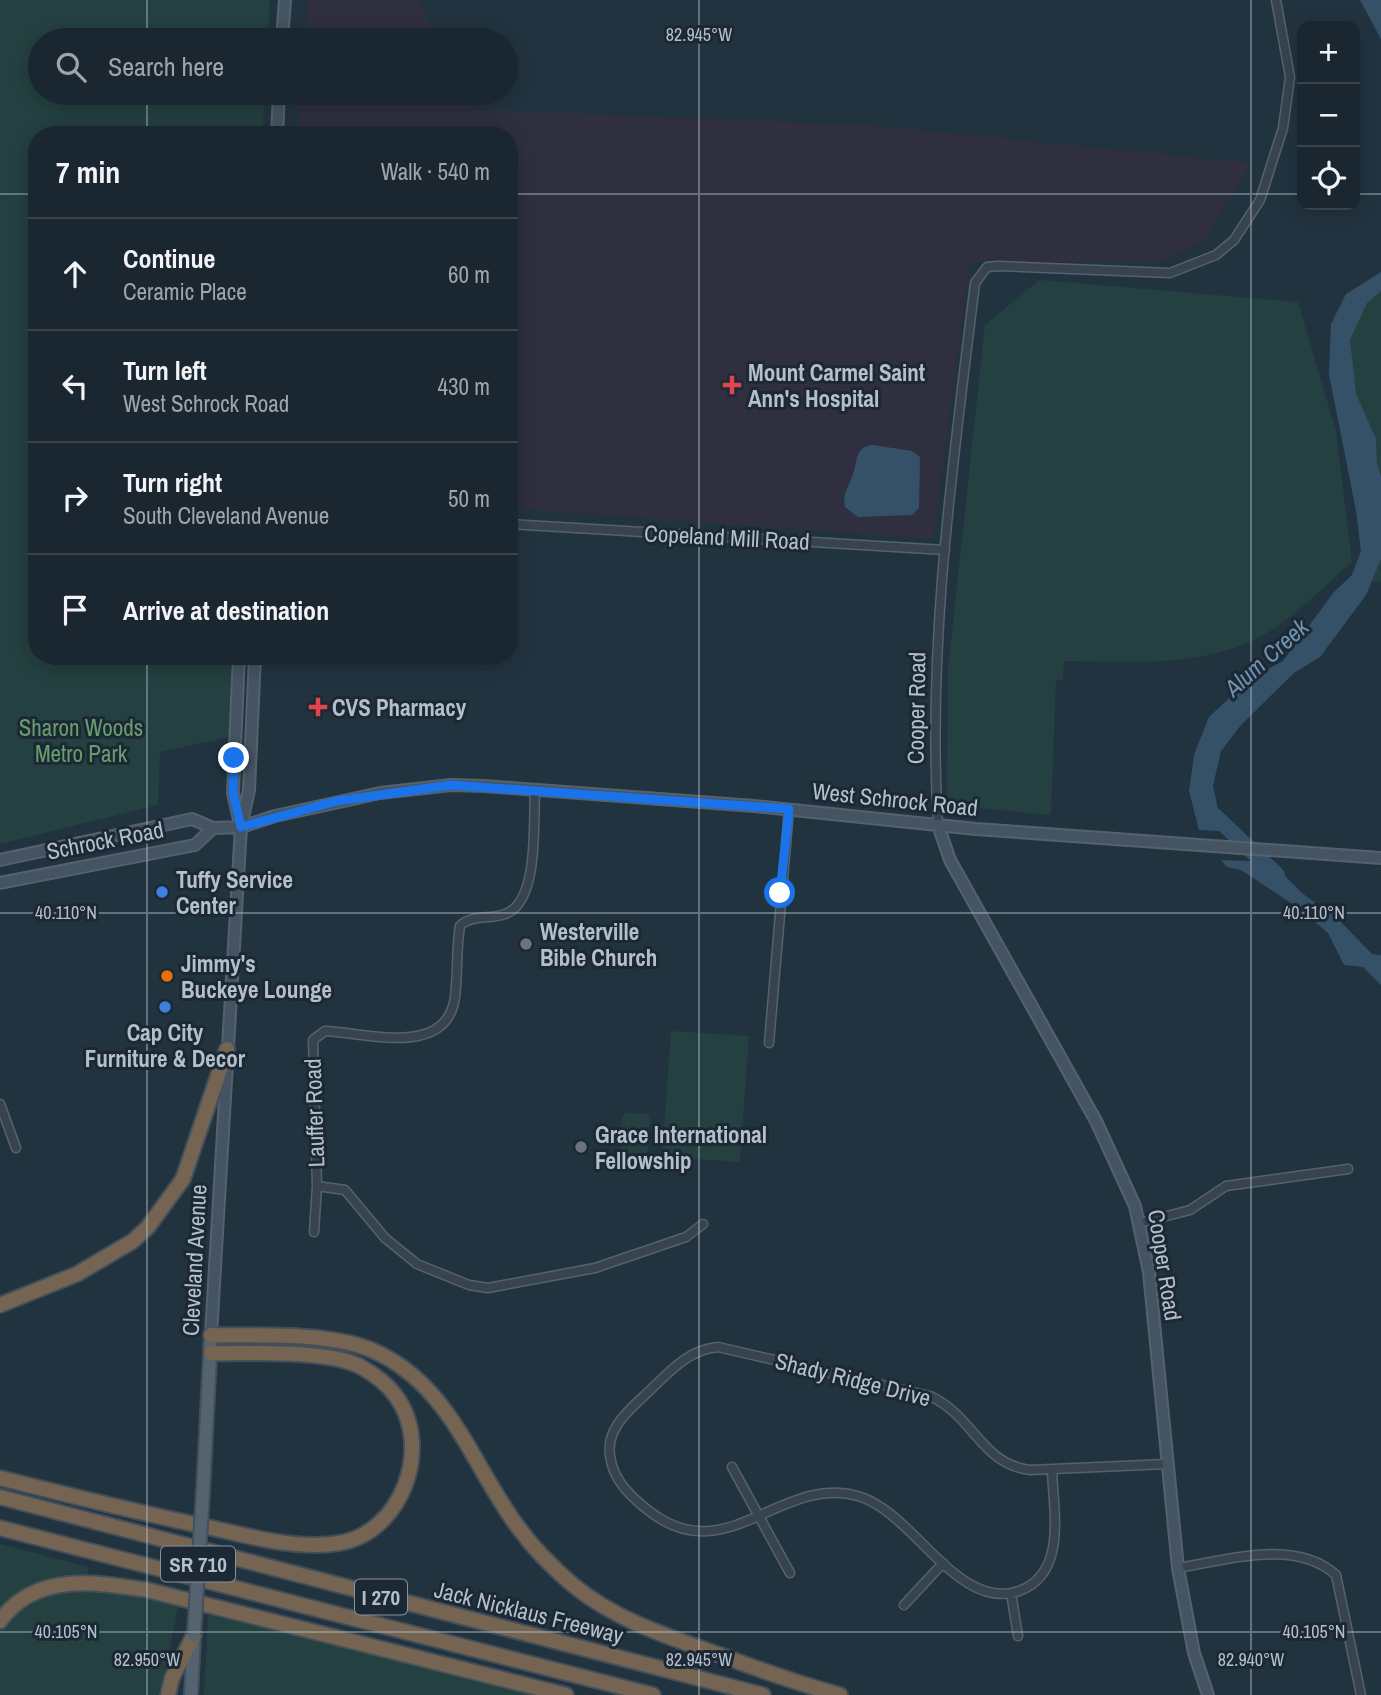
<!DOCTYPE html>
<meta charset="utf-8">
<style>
body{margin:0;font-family:"Archivo Narrow",sans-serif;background:#232e38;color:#f1f3f6}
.controls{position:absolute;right:21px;top:21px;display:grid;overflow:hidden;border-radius:14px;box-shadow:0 4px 18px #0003}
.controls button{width:63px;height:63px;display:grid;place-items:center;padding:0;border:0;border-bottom:2px solid #38434c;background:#1a2630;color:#f1f3f6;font:35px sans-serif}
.stop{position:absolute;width:21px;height:21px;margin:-16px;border:5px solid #1a73e8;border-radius:50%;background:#fff}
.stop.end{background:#1a73e8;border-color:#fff;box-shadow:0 2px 7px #0008}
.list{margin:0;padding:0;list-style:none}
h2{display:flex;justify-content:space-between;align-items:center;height:91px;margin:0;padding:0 28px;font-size:30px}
h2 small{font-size:23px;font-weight:400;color:#9fa5ab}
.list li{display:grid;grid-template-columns:46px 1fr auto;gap:21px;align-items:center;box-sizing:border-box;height:112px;padding:0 28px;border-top:2px solid #38434c}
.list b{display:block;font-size:26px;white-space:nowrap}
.list p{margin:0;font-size:23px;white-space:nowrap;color:#9fa5ab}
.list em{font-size:23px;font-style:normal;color:#9fa5ab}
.icon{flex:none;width:38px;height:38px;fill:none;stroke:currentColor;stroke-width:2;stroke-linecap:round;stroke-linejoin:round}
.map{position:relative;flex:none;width:1381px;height:1695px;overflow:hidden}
.search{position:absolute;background:#1a2630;box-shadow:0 4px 18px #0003;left:28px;top:28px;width:490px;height:77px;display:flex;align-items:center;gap:18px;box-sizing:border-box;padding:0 24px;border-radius:38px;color:#9fa5ab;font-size:26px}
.panel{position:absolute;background:#1a2630;box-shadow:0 4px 18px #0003;left:28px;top:126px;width:490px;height:539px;border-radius:28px}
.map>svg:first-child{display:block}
</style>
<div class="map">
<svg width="1381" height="1695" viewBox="0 0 1381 1695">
<rect width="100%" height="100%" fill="#223340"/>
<path fill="#2f2f40" d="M308 0H418L438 40H305Z
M301 93H465L473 109 879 126 1251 163 1203 242 1161 262H970L933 539 509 508V135H298Z"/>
<path fill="#244040" d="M0 0H270L268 40H40V93H265L262 135H37V656H234L229 737 160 752 158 805 0 844Z
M1039 280 1298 302 1336 431 1352 562C1326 584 1294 618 1265 634 1203 669 1132 661 1064 661L1063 680 1056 681 1051 815 947 805 948 669 985 325Z
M1381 280V582L1365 580 1341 337Z
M671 1031 749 1036 740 1162 662 1157Z
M625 1113 650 1114 647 1156 624 1155 620 1151 622 1117Z
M0 1544 89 1567 86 1580 12 1598 0 1609Z
M63 1589H97L178 1606 161 1695H0V1624L26 1600Z
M208 1615 542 1695H204Z"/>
<path fill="#355168" d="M1360 0H1381V39Z
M1381 272V291L1367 303 1350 340 1356 394 1376 439 1377 463 1381 477V559L1366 595 1320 657 1294 673 1241 725 1221 751 1213 786 1218 809 1235 832 1199 830 1189 791 1194 755 1209 717 1250 679 1283 661 1334 592 1352 575 1361 551 1356 511 1329 374 1331 324 1346 294Z
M873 445 912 451 920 457 919 508 912 515 858 517 845 507C842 493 849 487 853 474 858 461 854 447 873 445Z
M1221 860 1271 862 1303 894 1337 918 1372 954 1381 955V985L1363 967 1344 965 1328 933 1300 909 1241 870 1227 867Z"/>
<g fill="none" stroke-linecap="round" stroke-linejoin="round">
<path stroke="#355168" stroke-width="16" d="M1215 816 1277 875"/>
<defs>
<path id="street" d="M509 524 945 550
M938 825C927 644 953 463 975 283L987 267 998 266 1170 273 1216 255 1234 240 1260 200 1283 128 1290 77 1276 0
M769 1043 789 809
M0 1104 16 1148
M317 1186 345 1190 385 1238 417 1264 469 1285 488 1288 595 1268 686 1237 703 1224
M1140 1223 1190 1210 1226 1186 1348 1169
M314 1232 317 1186 313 1040 325 1031C368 1033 447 1058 455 997 458 974 456 949 460 926 471 914 491 920 505 914 540 902 533 820 535 789
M732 1467 790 1573
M1052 1469C1053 1510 1068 1573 1019 1591 957 1612 914 1512 858 1496 778 1474 725 1576 644 1507 627 1493 613 1478 610 1456 606 1429 628 1411 645 1395 668 1374 686 1350 718 1347L930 1396C974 1416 981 1464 1030 1470L1167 1464
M1178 1568C1227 1560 1296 1538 1336 1575L1361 1695
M1011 1593 1018 1636
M904 1605 943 1563"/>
<path id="secondary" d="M282 40 285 0
M277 135 279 93
M239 656 233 793 240 824
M938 825 950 860 1096 1121 1135 1206 1149 1272 1178 1568 1194 1653 1208 1695
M0 860 192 819 213 828 241 827 275 816 380 793 451 785 484 786 754 806 976 829 1381 858
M0 883 195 845 213 828
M211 1335 241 827 249 790 255 656"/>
<path id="primary" d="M203 1492 211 1335
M191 1695 194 1636"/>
<path id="highway" d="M0 1305 77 1274 133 1241 148 1227 183 1179 227 1049
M211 1335C258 1336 325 1332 369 1349 449 1381 471 1464 518 1527 534 1549 553 1568 573 1585 615 1620 669 1637 720 1655 760 1670 799 1684 840 1695
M0 1478C71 1496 141 1513 212 1528 253 1537 297 1550 339 1543 402 1533 434 1446 395 1395 387 1384 375 1375 363 1368 332 1349 249 1354 211 1353
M0 1497 763 1695
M0 1528 653 1695
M0 1621C35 1572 95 1582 147 1590L566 1695
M168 1695 172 1678 194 1635"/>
</defs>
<use href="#street" stroke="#55626d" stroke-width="11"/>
<use href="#secondary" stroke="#55626d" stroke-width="14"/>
<use href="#primary" stroke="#43505b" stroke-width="16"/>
<use href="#highway" stroke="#424f5a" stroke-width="18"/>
<use href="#street" stroke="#37444f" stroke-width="8"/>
<use href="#secondary" stroke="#445463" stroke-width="10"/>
<use href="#primary" stroke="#54636f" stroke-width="12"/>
<use href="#highway" stroke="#766453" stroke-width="14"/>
<defs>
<path id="primary-bridge" d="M194 1635 203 1492"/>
</defs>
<use href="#primary-bridge" stroke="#43505b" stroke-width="16" stroke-linecap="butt"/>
<use href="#primary-bridge" stroke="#54636f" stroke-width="12"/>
</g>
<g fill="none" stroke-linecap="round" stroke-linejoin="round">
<path stroke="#1a73e8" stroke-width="9" d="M234 758 233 793 241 827 337 801 451 785 789 809 780 893"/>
</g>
<path fill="none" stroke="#b3bfca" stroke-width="2" stroke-opacity="0.45" d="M147 0V40M699 0V1695M1251 0V1695M147 93V135M0 194H37M509 194H1302M1355 194H1381M147 656V1695M0 913H1381M0 1632H1381"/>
<g fill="#e0444e" stroke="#1c2934" stroke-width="2.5">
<path d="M728.5 374.5h7v7h7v7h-7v7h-7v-7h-7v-7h7z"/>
<path d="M314.5 696.5h7v7h7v7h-7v7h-7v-7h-7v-7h7z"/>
</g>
<g fill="#3f7fe0" stroke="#1c2934" stroke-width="2.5">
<circle cx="162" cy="892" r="7"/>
<circle cx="165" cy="1007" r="7"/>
</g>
<g fill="#6b7280" stroke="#1c2934" stroke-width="2.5">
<circle cx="526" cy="944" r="7"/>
<circle cx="581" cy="1147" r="7"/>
</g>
<circle fill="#e8710a" stroke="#1c2934" stroke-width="2.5" cx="167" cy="976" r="7"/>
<g text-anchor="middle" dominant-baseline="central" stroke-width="6" stroke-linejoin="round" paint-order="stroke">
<g fill="#1c2934" stroke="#86929d" stroke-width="2">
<rect x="161" y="1546.5" width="74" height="35" rx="5"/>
<rect x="355" y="1579.5" width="52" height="35" rx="5"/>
</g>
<g font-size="21" font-weight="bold" fill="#b3bfca">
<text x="198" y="1564">SR 710</text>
<text x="381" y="1597">I 270</text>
</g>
<g font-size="23" font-weight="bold" fill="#b3bfca" stroke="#1c2934" text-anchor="start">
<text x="748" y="372">Mount Carmel Saint<tspan x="748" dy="26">Ann's Hospital</tspan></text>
<text x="332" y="707">CVS Pharmacy</text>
<text x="176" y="879">Tuffy Service<tspan x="176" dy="26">Center</tspan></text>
<text x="540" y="931">Westerville<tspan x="540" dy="26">Bible Church</tspan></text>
<text x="181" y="963">Jimmy's<tspan x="181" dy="26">Buckeye Lounge</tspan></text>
<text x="165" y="1032" text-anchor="middle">Cap City<tspan x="165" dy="26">Furniture &amp; Decor</tspan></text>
<text x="595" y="1134">Grace International<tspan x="595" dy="26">Fellowship</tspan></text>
</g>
<g font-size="23" fill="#b3bfca" stroke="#1c2934">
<text transform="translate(727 537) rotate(3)">Copeland Mill Road</text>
<text transform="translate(916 708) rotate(-89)">Cooper Road</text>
<text transform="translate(895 799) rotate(6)">West Schrock Road</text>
<text transform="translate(105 840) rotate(-11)">Schrock Road</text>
<text transform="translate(314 1113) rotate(-92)">Lauffer Road</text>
<text transform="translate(194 1260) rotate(-87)">Cleveland Avenue</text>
<text transform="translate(1165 1265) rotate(81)">Cooper Road</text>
<text transform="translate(853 1379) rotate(14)">Shady Ridge Drive</text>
<text transform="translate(529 1612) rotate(14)">Jack Nicklaus Freeway</text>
</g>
<g font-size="23" fill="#689d6d" stroke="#1c2934">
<text x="81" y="727">Sharon Woods<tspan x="81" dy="26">Metro Park</tspan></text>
</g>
<g font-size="24" font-style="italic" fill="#7094b0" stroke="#1c2934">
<text transform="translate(1266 657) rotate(-42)">Alum Creek</text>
</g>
</g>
<g font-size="18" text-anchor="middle" fill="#b3bfca" stroke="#1c2934" stroke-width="6" stroke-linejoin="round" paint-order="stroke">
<text x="699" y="41">82.945°W</text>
<text x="66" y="919">40.110°N</text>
<text x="1314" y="919">40.110°N</text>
<text x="66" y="1638">40.105°N</text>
<text x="1314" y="1638">40.105°N</text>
<text x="147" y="1666">82.950°W</text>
<text x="699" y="1666">82.945°W</text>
<text x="1251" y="1666">82.940°W</text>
</g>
</svg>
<div class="controls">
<button>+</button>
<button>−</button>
<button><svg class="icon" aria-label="locate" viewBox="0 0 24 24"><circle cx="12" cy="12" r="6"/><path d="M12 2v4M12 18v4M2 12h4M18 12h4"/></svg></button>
</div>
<div class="stop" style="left:780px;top:893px"></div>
<div class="stop end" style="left:234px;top:758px"></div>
<div class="search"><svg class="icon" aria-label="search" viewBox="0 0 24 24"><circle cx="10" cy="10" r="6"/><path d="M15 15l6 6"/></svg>Search here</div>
<section class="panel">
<h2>7 min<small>Walk · 540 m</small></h2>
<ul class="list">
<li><svg class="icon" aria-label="ahead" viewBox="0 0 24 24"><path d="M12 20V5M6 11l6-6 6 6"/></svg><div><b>Continue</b><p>Ceramic Place</p></div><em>60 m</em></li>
<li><svg class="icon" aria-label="left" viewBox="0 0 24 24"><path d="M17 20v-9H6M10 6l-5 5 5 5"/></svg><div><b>Turn left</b><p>West Schrock Road</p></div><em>430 m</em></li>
<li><svg class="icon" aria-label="right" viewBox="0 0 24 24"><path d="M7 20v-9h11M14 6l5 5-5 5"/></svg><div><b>Turn right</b><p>South Cleveland Avenue</p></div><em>50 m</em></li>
<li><svg class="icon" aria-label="arrive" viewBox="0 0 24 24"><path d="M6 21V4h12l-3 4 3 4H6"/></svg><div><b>Arrive at destination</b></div></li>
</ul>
</section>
</div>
